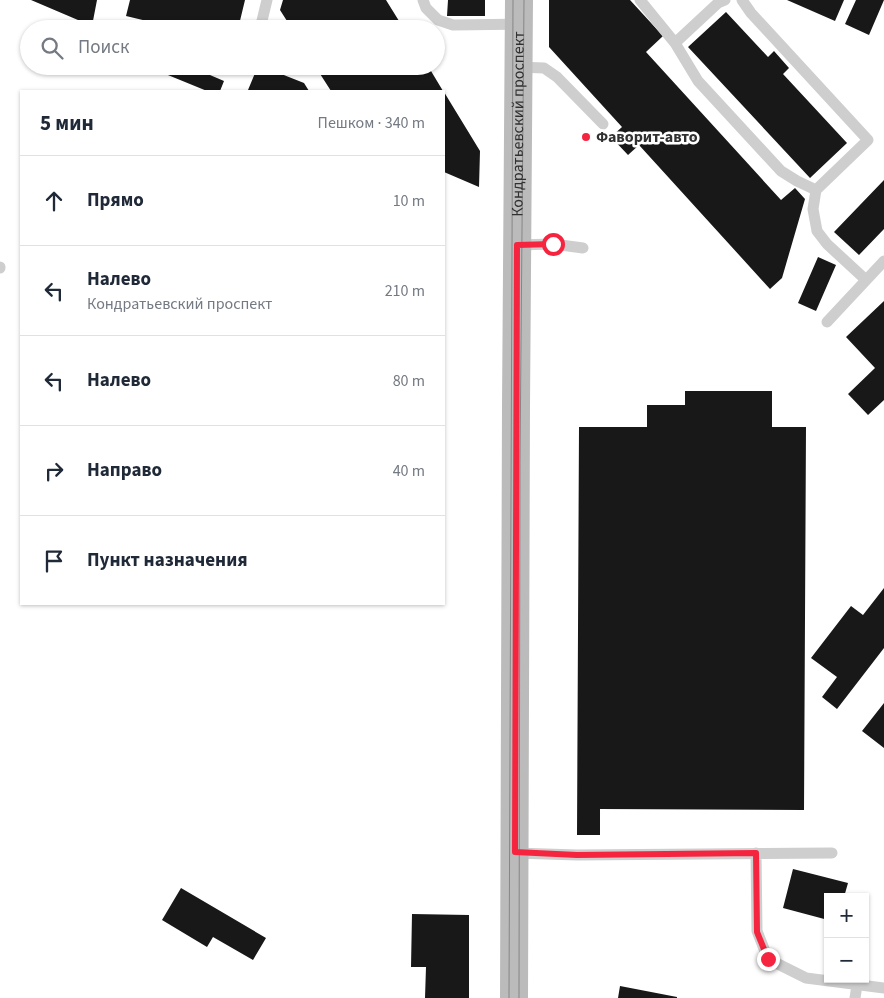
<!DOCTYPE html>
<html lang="ru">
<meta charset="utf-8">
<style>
body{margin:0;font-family:"Source Sans 3",sans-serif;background:#f6f6f7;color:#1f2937}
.controls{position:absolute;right:15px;bottom:15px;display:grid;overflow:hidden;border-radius:0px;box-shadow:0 1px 4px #0004}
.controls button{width:45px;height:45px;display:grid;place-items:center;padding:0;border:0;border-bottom:1px solid #e0e1e3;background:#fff;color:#1f2937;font:25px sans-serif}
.stop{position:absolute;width:15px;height:15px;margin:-11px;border:4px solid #f6253f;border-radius:50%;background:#fff}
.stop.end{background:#f6253f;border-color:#fff;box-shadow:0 1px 5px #0008}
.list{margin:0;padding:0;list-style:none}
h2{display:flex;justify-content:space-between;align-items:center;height:65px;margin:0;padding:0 20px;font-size:21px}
h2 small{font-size:16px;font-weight:400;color:#747a83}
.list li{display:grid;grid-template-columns:32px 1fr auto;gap:15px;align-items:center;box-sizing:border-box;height:90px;padding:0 20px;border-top:1px solid #e0e1e3}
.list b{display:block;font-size:19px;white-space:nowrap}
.list p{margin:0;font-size:16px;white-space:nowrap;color:#747a83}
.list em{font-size:16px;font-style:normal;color:#747a83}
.icon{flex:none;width:28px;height:28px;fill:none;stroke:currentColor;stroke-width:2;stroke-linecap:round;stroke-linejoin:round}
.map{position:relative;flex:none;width:884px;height:998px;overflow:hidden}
.search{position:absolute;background:#fff;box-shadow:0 1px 4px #0004;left:20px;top:20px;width:425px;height:55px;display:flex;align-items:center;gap:12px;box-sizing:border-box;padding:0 18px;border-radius:28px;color:#747a83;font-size:19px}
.panel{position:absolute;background:#fff;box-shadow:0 1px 4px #0004;left:20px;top:90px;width:425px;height:515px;border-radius:0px}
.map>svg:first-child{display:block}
</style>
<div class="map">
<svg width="884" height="998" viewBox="0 0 884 998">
<rect width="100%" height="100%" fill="#fff"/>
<path fill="#181818" d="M31 0H97L92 26Z
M130 0H245L238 29H149L151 22 126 16Z
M283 0H386L404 29H276L287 21 280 10Z
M448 0H485V16H447Z
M549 0H630L663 36 646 52 781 200 795 188 805 199 782 278 770 289 639 145 628 155 611 137 622 127 549 47Z
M787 0H844L835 21Z
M856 0H884L869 35 845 24Z
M726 12 768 57 774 51 789 68 783 74 847 143 810 178 688 47Z
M166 66H189L224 81 220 91H207L163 73Z
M258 66H261L304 83 309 91H250L248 90Z
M315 66H428L443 91H331Z
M444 92 480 151 479 187 444 172Z
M884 180V229L859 255 834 232Z
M818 257 836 265 816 311 798 303Z
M884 301V400L868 415 848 394 875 368 846 337Z
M685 391H772V427H806L804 810 600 809V835H577L579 427H647V405H685Z
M884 588V648L837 709 822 697 837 677 811 658 851 606 863 615Z
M884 703V748L862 731Z
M793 869 848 883 844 897H828V920L783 908Z
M181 888 266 938 253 960 213 937 207 947 162 920Z
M412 914 469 915V998H425L426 967H411Z
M620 986 677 997V998H618Z"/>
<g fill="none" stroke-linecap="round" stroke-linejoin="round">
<path stroke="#cecece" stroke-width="11" d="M423 0 426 8 438 20 453 25 519 24
M640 0 675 43 698 81 781 171 797 181 816 190
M742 0 751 13 868 140 816 190 813 209 817 231 827 244 866 280
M260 29 267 0
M675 43 718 3 725 0
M518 67 544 68 557 77 603 124
M236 69 238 66
M517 245 553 244 583 248
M0 268V267
M827 322 884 261
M515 853 577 855 832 853
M756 853 757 931 768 959 806 978 884 988
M855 998 857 985"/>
<path stroke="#bbb" stroke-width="28" id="s1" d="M514 998 516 406 519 0"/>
<path stroke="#868686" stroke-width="1" d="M509 998 513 0
M519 998 520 462 524 0"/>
</g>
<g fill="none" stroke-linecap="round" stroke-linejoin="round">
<path stroke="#f6253f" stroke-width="6" d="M553 244 517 245 515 852 577 855 756 853 757 932 768 959"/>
</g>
<circle fill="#f6253f" stroke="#fff" stroke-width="2" cx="586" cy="137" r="5"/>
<g text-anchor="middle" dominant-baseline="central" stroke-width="5" stroke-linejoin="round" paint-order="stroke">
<g font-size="16" fill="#313131" stroke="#fff">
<text stroke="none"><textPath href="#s1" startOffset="874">Кондратьевский проспект</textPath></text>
</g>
<g font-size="16" font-weight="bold" fill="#313131" stroke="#fff" text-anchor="start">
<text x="596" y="137">Фаворит-авто</text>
</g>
</g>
</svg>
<div class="controls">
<button>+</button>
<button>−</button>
</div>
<div class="stop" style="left:553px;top:244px"></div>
<div class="stop end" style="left:768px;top:959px"></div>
<div class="search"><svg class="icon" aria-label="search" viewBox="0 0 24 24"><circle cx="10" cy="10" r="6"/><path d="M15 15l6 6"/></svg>Поиск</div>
<section class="panel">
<h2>5 мин<small>Пешком · 340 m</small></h2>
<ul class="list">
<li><svg class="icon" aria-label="ahead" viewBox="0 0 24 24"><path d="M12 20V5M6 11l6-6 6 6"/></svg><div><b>Прямо</b></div><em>10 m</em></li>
<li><svg class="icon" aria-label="left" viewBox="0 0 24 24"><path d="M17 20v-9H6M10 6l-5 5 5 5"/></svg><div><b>Налево</b><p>Кондратьевский проспект</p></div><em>210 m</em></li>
<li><svg class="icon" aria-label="left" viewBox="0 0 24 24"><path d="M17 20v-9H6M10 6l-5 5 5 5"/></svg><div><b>Налево</b></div><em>80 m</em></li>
<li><svg class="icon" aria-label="right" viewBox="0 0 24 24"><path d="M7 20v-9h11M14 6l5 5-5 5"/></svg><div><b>Направо</b></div><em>40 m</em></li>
<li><svg class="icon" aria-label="arrive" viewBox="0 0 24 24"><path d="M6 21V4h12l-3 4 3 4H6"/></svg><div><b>Пункт назначения</b></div></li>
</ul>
</section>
</div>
